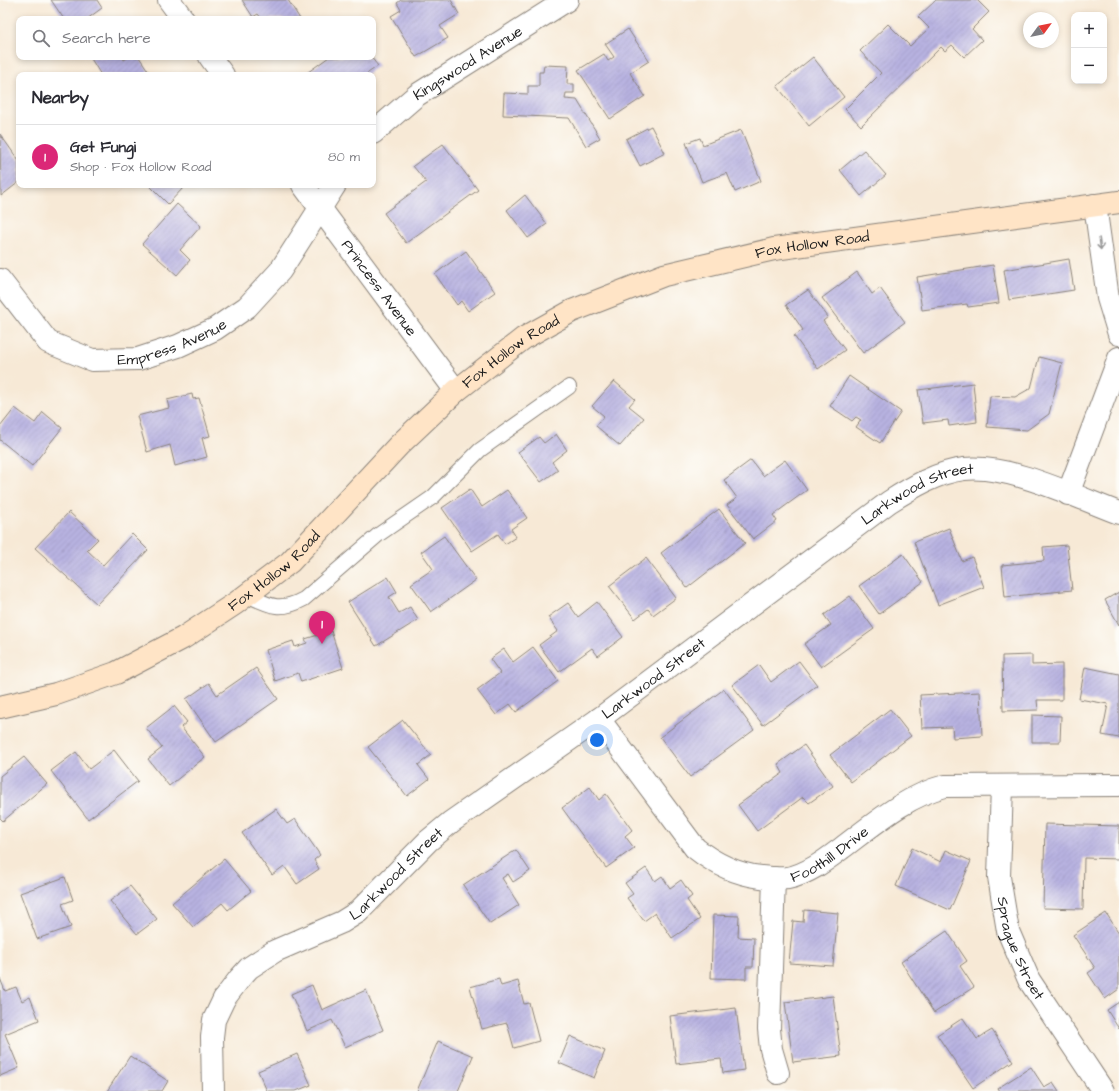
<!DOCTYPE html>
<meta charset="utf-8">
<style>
body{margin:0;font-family:"Architects Daughter",sans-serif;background:#f7f7f7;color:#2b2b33}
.controls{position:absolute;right:12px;top:12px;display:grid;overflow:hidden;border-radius:8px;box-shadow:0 2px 6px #0003}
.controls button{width:36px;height:36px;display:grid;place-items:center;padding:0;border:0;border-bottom:1px solid #e1e1e2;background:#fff;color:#2b2b33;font:20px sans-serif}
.compass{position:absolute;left:1023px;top:12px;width:36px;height:36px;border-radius:50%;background:#fff;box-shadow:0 2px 6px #0003;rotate:57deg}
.you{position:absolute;left:597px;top:740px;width:14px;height:14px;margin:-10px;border:3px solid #fff;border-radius:50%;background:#1a73e8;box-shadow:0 0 0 6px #1a73e833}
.badge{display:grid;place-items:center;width:26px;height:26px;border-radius:50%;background:#db2777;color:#fff;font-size:13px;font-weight:700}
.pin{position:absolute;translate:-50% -33px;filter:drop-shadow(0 1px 2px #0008)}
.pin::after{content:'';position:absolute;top:21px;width:14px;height:12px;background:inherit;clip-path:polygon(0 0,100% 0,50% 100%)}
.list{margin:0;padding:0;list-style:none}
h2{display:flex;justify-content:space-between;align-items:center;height:52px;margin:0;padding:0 16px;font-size:17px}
h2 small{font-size:13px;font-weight:400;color:#7c7c81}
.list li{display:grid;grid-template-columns:26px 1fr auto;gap:12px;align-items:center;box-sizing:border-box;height:64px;padding:0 16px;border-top:1px solid #e1e1e2}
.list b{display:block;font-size:15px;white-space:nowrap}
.list p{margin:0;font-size:13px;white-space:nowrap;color:#7c7c81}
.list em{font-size:13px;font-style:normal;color:#7c7c81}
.icon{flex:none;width:22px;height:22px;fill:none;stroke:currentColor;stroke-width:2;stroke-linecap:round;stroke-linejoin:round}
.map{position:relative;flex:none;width:1119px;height:1091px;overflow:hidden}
.search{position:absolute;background:#fff;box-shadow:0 2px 6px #0003;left:16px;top:16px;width:360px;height:44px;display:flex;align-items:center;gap:10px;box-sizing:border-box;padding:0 14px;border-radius:8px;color:#7c7c81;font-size:15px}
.panel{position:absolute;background:#fff;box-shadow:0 2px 6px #0003;left:16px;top:72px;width:360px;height:116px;border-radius:8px}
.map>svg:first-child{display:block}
</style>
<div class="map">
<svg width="1119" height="1091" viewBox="0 0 1119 1091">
<defs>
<pattern id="building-hatch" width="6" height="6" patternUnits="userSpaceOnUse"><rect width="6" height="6" fill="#b8b2e1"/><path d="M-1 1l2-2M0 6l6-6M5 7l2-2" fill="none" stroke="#9e98c0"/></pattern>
</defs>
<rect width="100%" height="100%" fill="#fdfcf7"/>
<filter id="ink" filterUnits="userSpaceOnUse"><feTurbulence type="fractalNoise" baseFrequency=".025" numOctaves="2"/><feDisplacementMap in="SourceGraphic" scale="8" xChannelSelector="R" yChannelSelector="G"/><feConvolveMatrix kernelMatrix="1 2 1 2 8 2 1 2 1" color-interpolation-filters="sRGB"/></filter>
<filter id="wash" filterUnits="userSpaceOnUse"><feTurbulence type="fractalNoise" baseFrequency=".012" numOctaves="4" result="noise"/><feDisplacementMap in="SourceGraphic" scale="16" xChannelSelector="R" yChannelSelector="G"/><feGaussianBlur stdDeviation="0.9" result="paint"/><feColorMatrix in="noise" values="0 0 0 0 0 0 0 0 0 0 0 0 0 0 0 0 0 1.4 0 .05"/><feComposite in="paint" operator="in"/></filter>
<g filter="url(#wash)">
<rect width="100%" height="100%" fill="#f7e9d6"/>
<g id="blocks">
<path fill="url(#building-hatch)" d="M51 0H97L102 8 87 19H64Z
M242 0H288L300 19H262L258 14 253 17Z
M401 0H451L459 14 440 26 448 38 416 57 391 16 401 10 397 3Z
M936 0H977L989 12 972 29 982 40 964 57 952 45 945 51 941 47 861 126 845 109 881 73 860 51 888 24 910 46 929 28 918 17Z
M628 29 649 61 630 73 645 96 610 119 578 70 604 54 608 61 614 57 605 44Z
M90 57H123L124 60 129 57H139L151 75H101Z
M329 57H371L378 66 365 75H304Z
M813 57 844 97 809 126 777 86Z
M544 65 568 66 567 84H574V93H566L565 99 577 100 600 138 586 146 569 118 503 115 504 93 528 94V86H539V72H543Z
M651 126 665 153 640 166 626 139Z
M741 130 761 181 735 192 727 173 702 182 686 143 700 138 703 145Z
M0 134 19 161V182L1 196Z
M443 144 478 190 406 243 384 213 426 182 413 166Z
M864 150 886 175 861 196 840 170Z
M149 185H184L185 186 168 204Z
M525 195 547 224 528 238 507 210Z
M177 204 201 226 180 250 190 260 177 275 142 244Z
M466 251 495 292 468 311 461 301 457 305 435 274Z
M1069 259 1074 290 1009 300 1004 270Z
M993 265 999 303 968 307 967 304 922 310 917 277Z
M857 272 872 294 880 288 905 322 863 353 822 298Z
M808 290 828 317 823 321 845 350 818 369 794 336 803 330 786 305Z
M1039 357 1062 363 1049 414 1027 430 987 427 990 396 1015 397 1031 388Z
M849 376 901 412 880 443 856 427 861 420 856 417 852 421 830 406Z
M614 381 635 399 629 406 644 418 620 446 596 426 604 416 592 406Z
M973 383 977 422 949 426 948 420 923 423 918 390Z
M192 394 193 399 199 398 210 436 202 438 207 457 175 466 170 445 147 452 137 416 169 408 167 400Z
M15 408 35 423 43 412 62 428 32 466 0 440V427Z
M556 434 567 450 552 462 558 470 541 482 518 452 539 437 544 443Z
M751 460 763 476 785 460 807 490 773 515 777 521 753 539 727 505 737 498 724 480Z
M470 489 482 507 507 490 527 518 511 529 516 537 505 544 498 534 472 551 442 508Z
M719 509 745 543 687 588 661 553Z
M69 512 98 539 87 550 103 565 132 534 148 550 97 604 35 548Z
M949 528 962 561 972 557 984 587 938 605 914 542Z
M444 536 476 580 431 612 411 584 433 569 421 552Z
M1067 545 1072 590 1005 597 1002 565 1044 561 1043 547Z
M903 554 923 582 879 614 859 586Z
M646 558 676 598 653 615 648 609 635 619 609 586Z
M388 577 397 592 389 597 399 613 410 607 418 620 376 646 348 602Z
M1119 592V625L1105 600Z
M850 596 874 629 821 667 804 644 831 625 824 615Z
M597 602 623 637 598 656 592 648 559 672 539 645 558 631 548 617 568 603 578 617Z
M331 631 343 668 301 682 298 673 275 681 266 650 293 641 295 647 307 643 305 639Z
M533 647 558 681 516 712 510 704 496 715 477 690 500 673 490 659 504 649 513 662Z
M1032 655V665L1062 664V700H1037L1038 710 1003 711 1002 656Z
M799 661 817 685 763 725 732 685 759 665 771 682Z
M1085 667 1119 674V738L1102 735 1108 704 1079 699Z
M256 668 278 699 216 742 186 699 209 683 217 695Z
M724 689 754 730 690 777 660 737Z
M980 692 982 736 953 738 952 727 922 728 920 695Z
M174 706 187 722 181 727 205 757 169 786 148 759 162 748 146 728Z
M890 709 911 736 851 782 830 755Z
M1032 715 1061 716 1060 742H1032Z
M403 720 431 755 418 765 429 779 407 796 368 747Z
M804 745 833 786 809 803 803 797 757 831 738 805 783 773 778 764Z
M114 750 138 781 88 819 51 771 76 752 89 769Z
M24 757 47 784 3 821 0 818V776Z
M590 787 599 800 606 794 632 830 625 836 634 848 606 868 562 808Z
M276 809 287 824 295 819 320 855 314 860 319 869 297 884 284 866 272 875 242 833Z
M1045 824 1119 826V859L1084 858 1083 909 1043 908Z
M912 848 941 862 946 850 971 861 950 910 896 886Z
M516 850 530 871 513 882 508 874 502 878 519 905 490 924 463 885Z
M224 859 251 891 228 910 222 903 193 927 172 903Z
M646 868 655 881 662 876 670 888 681 880 692 896 687 900 700 919 672 938 655 913 644 921 627 898 633 894 625 883Z
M65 877 73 900 62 904 71 927 37 939 20 893Z
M130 886 157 919 137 934 110 901Z
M804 910 838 913 833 966 789 963 793 921 803 922Z
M1106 913 1119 933V989L1105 999 1088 973 1095 968 1073 935Z
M713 915 739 916 738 937 754 938 753 967H746V979L711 978Z
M947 931 967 961 960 966 974 987 934 1013 901 962Z
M0 978 5 991 16 987 22 1001 30 997 39 1020 5 1034 19 1068 0 1076Z
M499 979 501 986 518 981 524 1004 529 1003 539 1041 514 1048 507 1023 482 1029 470 987Z
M312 985 322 1010 366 990 383 1030 345 1047 332 1020 307 1031 291 994Z
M833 996 841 1056 793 1062 785 1002Z
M1119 1002V1029L1107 1010Z
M736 1008 744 1070 723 1073 721 1059 676 1064 670 1016Z
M963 1018 977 1039 992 1030 1013 1061 973 1088 937 1035Z
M570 1036 605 1051 594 1078 559 1063Z
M438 1041 473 1056 458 1091H417Z
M297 1054 311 1085 296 1091H267L258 1071Z
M130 1056 168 1081 162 1091H107Z
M1031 1067 1044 1087 1053 1082 1059 1091H1000L998 1088Z"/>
</g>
</g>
<g filter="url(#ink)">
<use href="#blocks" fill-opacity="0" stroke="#8a8279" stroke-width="1"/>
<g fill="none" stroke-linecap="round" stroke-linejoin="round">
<defs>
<path id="lane" d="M247 595C270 606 280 612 304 599L378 535 433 497 480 450 569 387"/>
<g id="street">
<path d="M169 0 183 19"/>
<path d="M210 57 223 75"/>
<path id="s1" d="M373 133 417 95 567 0"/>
<path id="s2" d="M303 185 456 391"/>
<path d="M1095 205 1108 298 1119 334"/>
<path id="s3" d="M0 280 48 342 92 360 138 359 178 346 215 329 247 307 280 271 335 185"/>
<path d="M1068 494 1119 358"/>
<path id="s4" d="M599 719 695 848C715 864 735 874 761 877 770 878 779 879 788 878 808 874 826 860 842 848 874 824 906 796 945 786L1119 785"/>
<path id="s5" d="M1002 786 999 877 1008 931 1029 980 1103 1091"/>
<path d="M774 878 769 1029 771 1049 778 1073"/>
<path id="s6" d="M213 1091 212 1037 214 1020 224 999 240 978 249 968 275 951 342 922 358 912 428 841 451 822 599 719 889 502C911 488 937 472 964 469 1010 464 1076 497 1119 513"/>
</g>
<g id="secondary">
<path id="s7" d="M0 707 56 694 116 673 183 638 236 603 290 562 399 445 456 391 524 338 572 311 664 275 774 249 1119 202"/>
</g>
</defs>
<use href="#lane" stroke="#8a8279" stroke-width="16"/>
<use href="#street" stroke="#8a8279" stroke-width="24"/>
<use href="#secondary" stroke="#8a8279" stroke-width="24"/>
<use href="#lane" stroke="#fff" stroke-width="14"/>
<use href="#street" stroke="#fff" stroke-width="22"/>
<use href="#secondary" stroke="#ffe4c6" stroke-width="22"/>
</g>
<defs><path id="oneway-shaft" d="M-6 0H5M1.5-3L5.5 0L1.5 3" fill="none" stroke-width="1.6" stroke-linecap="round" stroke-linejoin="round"/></defs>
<use stroke="#999" href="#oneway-shaft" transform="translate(1100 244) rotate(82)"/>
</g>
<g text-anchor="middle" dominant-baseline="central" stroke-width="4" stroke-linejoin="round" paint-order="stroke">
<g font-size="15" fill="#1c1c1c" stroke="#fdfcf7">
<text stroke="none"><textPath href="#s1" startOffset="118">Kingswood Avenue</textPath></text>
<text stroke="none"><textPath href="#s7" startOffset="958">Fox Hollow Road</textPath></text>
<text stroke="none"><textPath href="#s2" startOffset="128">Princess Avenue</textPath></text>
<text stroke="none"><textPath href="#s3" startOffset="209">Empress Avenue</textPath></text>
<text stroke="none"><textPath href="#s7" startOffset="634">Fox Hollow Road</textPath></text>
<text stroke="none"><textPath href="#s6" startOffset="959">Larkwood Street</textPath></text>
<text stroke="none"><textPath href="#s7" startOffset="310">Fox Hollow Road</textPath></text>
<text stroke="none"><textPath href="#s6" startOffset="635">Larkwood Street</textPath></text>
<text stroke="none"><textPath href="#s4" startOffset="309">Foothill Drive</textPath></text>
<text stroke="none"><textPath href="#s6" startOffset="311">Larkwood Street</textPath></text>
<text stroke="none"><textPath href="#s5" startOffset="166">Sprague Street</textPath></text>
</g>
</g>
</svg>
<div class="controls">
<button>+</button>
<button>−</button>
</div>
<svg class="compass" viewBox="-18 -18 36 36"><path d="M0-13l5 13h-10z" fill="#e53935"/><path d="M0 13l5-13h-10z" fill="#7c7c81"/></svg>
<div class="you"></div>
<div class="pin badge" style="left:322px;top:644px">1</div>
<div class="search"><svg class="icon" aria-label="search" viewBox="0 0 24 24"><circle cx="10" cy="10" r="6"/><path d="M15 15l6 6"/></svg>Search here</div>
<section class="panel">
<h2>Nearby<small></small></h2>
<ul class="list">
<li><span class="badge">1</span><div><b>Get Fungi</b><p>Shop · Fox Hollow Road</p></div><em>80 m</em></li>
</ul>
</section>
</div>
